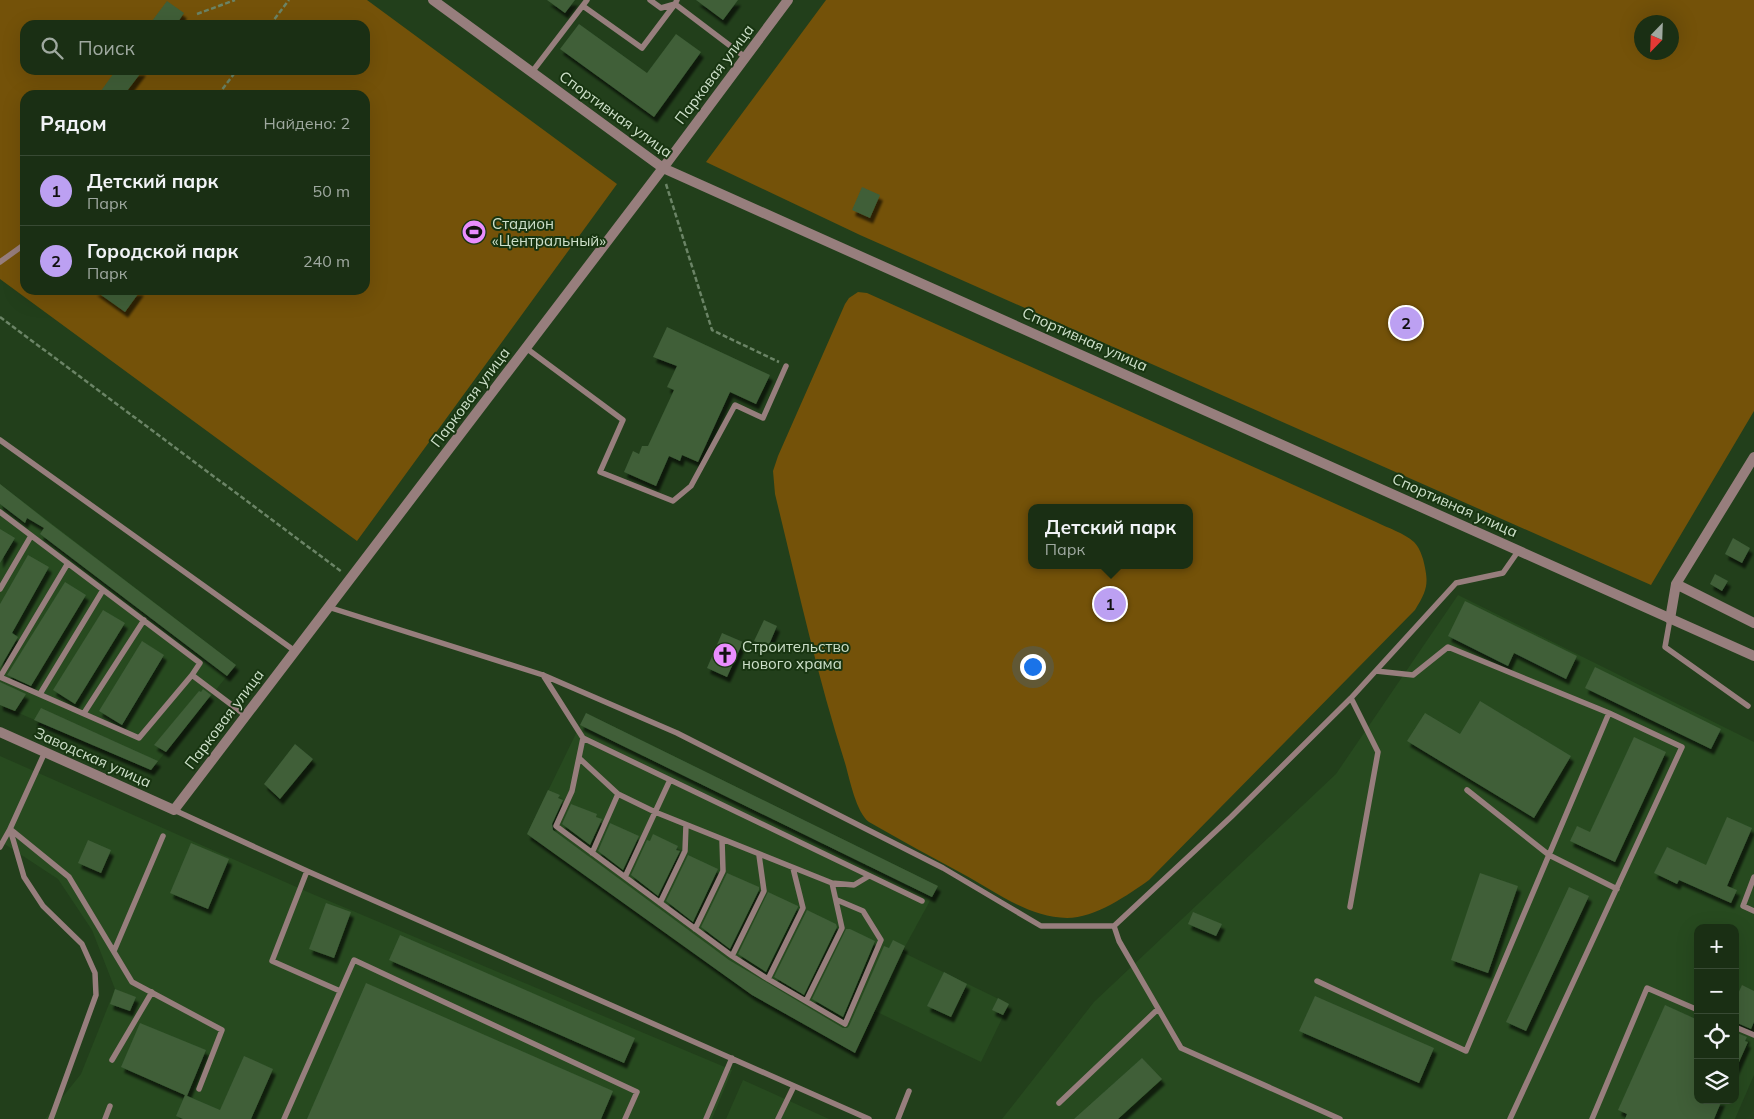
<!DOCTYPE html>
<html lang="ru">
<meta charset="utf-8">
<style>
body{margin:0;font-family:Mulish,sans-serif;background:#273b22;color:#f1f3f6}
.controls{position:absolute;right:15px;bottom:15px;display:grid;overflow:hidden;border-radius:10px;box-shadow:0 5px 20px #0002}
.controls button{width:45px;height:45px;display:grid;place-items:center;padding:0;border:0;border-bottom:1px solid #384a34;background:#1a2f14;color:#f1f3f6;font:25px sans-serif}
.compass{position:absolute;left:1634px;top:15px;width:45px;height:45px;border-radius:50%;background:#1a2f14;box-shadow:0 5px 20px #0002;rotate:203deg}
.you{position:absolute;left:1032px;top:666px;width:18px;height:18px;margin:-12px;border:4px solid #fff;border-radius:50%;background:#1a73e8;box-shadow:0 0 0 8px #1a73e833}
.badge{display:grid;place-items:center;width:32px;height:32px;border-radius:50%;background:#bca0f2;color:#111;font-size:16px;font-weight:700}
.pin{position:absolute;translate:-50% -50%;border:2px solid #fff;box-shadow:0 1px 5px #0006}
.popup{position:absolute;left:1028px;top:504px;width:165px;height:65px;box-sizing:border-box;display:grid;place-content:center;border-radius:10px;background:#1a2f14;filter:drop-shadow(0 1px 4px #0005);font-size:16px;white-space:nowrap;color:#9fa9a0}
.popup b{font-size:19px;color:#f1f3f6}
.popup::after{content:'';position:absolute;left:50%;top:100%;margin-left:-10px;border:10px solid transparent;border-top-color:#1a2f14}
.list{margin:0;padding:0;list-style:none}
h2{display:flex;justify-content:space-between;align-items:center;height:65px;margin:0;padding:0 20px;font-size:21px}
h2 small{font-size:16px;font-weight:400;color:#9fa9a0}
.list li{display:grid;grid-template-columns:32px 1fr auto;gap:15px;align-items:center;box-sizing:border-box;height:70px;padding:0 20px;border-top:1px solid #384a34}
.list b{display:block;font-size:19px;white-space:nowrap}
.list p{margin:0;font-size:16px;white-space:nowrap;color:#9fa9a0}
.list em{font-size:16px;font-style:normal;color:#9fa9a0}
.icon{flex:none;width:28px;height:28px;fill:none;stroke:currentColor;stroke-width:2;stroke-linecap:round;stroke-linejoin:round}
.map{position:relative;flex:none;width:1754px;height:1119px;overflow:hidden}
.search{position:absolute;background:#1a2f14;box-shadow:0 5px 20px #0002;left:20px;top:20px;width:350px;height:55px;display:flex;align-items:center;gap:12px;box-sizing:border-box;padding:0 18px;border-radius:15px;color:#9fa9a0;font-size:19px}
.panel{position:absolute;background:#1a2f14;box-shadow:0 5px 20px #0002;left:20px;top:90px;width:350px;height:205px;border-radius:15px}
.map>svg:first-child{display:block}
</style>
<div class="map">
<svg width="1754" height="1119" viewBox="0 0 1754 1119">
<defs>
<filter id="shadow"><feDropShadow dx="3" dy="5.5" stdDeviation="1" flood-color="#0009"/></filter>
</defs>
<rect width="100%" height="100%" fill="#223f1b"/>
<path fill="#274a1f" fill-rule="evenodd" d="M0 484 236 665 151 770 0 705Z
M1458 595 1754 742V1075L1735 1119H1002L1094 1002 1336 774ZM1698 928H1735V1100H1698Z
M586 713 938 886 902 952 1009 1004 981 1062 875 1011 855 1053 752 995 527 834Z
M0 756 310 893 732 1070 712 1119H45L81 1074 115 989 92 930 58 879 0 841Z
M743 1080 829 1119H726Z"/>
<path fill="#745209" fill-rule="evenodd" d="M0 0H367L617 184 357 541 0 279ZM25 25H365V70H25ZM25 95H365V290H25Z
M826 0H1754V411L1651 585 860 235 706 162ZM1642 22H1672V52H1642Z
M858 292 867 293 1376 522C1388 528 1404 533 1414 542 1419 547 1421 553 1423 559 1429 583 1428 589 1415 610L1149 880C1128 895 1095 918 1067 918 1028 917 996 892 963 874 932 857 900 840 869 822 856 812 850 780 845 763 817 675 797 584 775 494L773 471 778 456 845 304 849 298ZM1031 508H1189V565H1031Z"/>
<path fill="#3f5e38" filter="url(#shadow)" d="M547 0H575L565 13Z
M696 0H738L723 20Z
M167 1 184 13 176 25H149Z
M579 24 647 73 676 34 701 52 654 117 560 49Z
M116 70H143L124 95H98Z
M862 187 880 195 870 218 852 210Z
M94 290H141L125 312Z
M667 327 770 375 756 404 730 392 698 462 682 455 680 461 669 456 656 486 624 472 633 451 639 454 642 446H648L674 390 667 387 677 366 653 357Z
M0 484 51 524 236 665 227 676 40 534 44 528 27 518 25 523 0 504Z
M0 529 15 538 0 563Z
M1733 538 1750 548 1742 563 1725 554Z
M28 555 49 567 12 633 18 637 0 668V604Z
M1715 574 1728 581 1722 591 1710 584Z
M65 582 86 595 31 686 7 675Z
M1465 601 1577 656 1566 679 1514 653 1508 666 1448 636Z
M103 610 125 623 75 704 53 690Z
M764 620 777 626 768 647 754 641Z
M722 633 743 642 727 677 707 668Z
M142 641 164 655 122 725 99 711Z
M1595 667 1721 729 1711 749 1585 688Z
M0 682 26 694 15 711 0 705Z
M203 689 211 695 166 752 154 745 199 691 201 692Z
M1480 701 1571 756 1534 818 1407 741 1425 713 1460 734Z
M41 708 118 743 158 761 151 770 34 720Z
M586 713 938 886 932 897 580 725Z
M1634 737 1666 752 1615 862 1570 841 1577 826 1590 832Z
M295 744 313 759 280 799 264 784Z
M548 790 560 795 558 798 563 800 552 824 553 830 729 960 843 1028H847L849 1026 884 946 889 948 893 940 905 946 855 1053 752 995 527 834Z
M571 804 597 814 596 817 602 819 590 845 562 824Z
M1727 817 1752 828 1727 886 1737 890 1731 903 1679 880 1677 884 1654 873 1667 847 1706 865Z
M610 823 639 836 623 870 598 851Z
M653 834 678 846 676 850 680 851 658 896 631 875 647 840 650 841Z
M88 840 111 850 101 873 78 863Z
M191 843 229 859 208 909 170 893Z
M688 855 718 869 693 922 666 901Z
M727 873 759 887V890L730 949 701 927Z
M1480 873 1518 886 1488 973 1451 960Z
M1569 887 1589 896 1526 1031 1506 1022Z
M768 892 798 906V907L766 972 738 954Z
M326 903 351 912 334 958 309 949Z
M807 910 836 924 837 927 804 995 774 977Z
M1193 912 1222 924 1216 936 1188 924Z
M846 929H850L875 941 843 1017 812 999Z
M400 935 635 1038 624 1063 389 960Z
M944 972 967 984 951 1017 927 1006Z
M366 983 613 1091 601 1119H307Z
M1742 985 1754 991V1022L1751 1029 1735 1022V1000Z
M115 989 136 997 130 1011 110 1004Z
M1315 996 1434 1048 1419 1083 1299 1031Z
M998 998 1009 1004 1003 1015 992 1010Z
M1665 1005 1698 1020V1100H1722L1714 1119H1625L1627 1114 1618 1110Z
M140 1023 206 1050 187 1096 121 1067Z
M1735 1032 1747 1037 1745 1041 1748 1042 1735 1071Z
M244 1056 273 1069 251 1119H183L176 1116 185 1095 220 1110Z
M1142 1058 1162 1079 1118 1119H1074Z"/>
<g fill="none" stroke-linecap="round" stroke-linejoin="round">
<path stroke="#6b8466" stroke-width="2.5" stroke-dasharray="5 2.5" stroke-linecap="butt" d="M197 14 235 0
M270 25 289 0
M218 95 237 70
M666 184 712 330 779 362
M0 317 342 572"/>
<path stroke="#977e7d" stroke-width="5.5" d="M677 0 675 4 745 57
M583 6 642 48 675 4 661 8 650 0
M532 72 587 0
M0 262 25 244
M526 348 623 420 600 472 673 501 691 486 735 405 763 418 786 366
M0 440 295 651
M0 512 200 663 192 675 245 715
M0 589 31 536
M328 607 543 675 677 733 943 868 1041 926H1114L1231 817 1351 698 1456 583 1503 573 1519 550
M1670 619 1665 647 1748 706
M1376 671 1413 675 1448 647 1609 713 1682 747 1510 1119
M543 675 583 738 922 901
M0 677 139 738 192 675
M0 677 68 563
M40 694 103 590
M84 713 144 620
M583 738 572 791 556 826 732 956 768 979 845 1024 881 940 863 911 837 900
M45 752 10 829 69 877 132 982 222 1030 199 1089
M579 758 618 794 655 812 832 883 854 885 869 876
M1467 790 1549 855 1617 889
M174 810 307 871 869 1119
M0 847 10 829 24 877 43 906 82 944 95 973 96 995 51 1119
M592 853 618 794
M307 871 272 961 340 991
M625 877 670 780
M1754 877 1743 906 1754 911
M660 903 685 851 686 825
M1350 907 1378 752 1351 698
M1114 926 1119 941 1181 1048 1340 1119
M695 929 723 871 722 840
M114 951 163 836
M732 956 764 891 759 855
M768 979 803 908 793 868
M1317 981 1466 1051 1609 713
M806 1001 842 928 832 883
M1735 1027 1754 1035
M112 1060 152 992
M1059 1103 1158 1009
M105 1119 110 1106
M284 1119 354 960 637 1092 625 1119
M706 1119 732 1058
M778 1119 794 1086
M898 1119 909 1091
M1592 1119 1647 988 1698 1010"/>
<path stroke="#977e7d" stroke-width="10" d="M1676 584 1754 623
M1670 619 1676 584 1754 457"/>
<path stroke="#977e7d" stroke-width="10" d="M433 0 663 168 1754 656
M0 732 174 810 663 168 788 0"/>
</g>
<defs>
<symbol id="stadium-disc" viewBox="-11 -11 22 22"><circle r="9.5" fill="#e98dfe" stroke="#183511"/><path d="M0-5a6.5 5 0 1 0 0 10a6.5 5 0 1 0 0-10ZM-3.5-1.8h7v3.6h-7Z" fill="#111"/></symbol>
<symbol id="church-disc" viewBox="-11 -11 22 22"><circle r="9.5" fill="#e98dfe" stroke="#183511"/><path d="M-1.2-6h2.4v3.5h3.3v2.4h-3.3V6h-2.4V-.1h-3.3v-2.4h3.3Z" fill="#111"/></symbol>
</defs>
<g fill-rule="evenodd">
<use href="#stadium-disc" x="460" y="218" width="28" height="28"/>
<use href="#church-disc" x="711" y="641" width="28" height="28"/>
</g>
<g text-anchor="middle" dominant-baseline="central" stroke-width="4" stroke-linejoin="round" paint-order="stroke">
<g font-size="15" fill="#cee0ca" stroke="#183511">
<text transform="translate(714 74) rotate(-53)">Парковая улица</text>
<text transform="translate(616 114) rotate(36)">Спортивная улица</text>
<text transform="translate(1085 339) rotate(24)">Спортивная улица</text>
<text transform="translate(470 397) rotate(-53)">Парковая улица</text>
<text transform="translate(1455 505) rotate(24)">Спортивная улица</text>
<text transform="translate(224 719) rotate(-53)">Парковая улица</text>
<text transform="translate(93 757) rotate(24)">Заводская улица</text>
</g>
<g font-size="15" fill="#cee0ca" stroke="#183511" text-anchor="start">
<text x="492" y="223">Стадион<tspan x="492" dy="17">«Центральный»</tspan></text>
<text x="742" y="646">Строительство<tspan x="742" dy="17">нового храма</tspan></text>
</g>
</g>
</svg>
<div class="controls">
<button>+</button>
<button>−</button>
<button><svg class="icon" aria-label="locate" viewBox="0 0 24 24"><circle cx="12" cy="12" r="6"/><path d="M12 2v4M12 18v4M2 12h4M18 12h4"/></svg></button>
<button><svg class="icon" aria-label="layers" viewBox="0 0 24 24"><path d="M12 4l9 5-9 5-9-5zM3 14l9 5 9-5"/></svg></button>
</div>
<svg class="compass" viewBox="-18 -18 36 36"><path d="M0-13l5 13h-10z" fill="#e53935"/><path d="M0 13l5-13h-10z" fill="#9fa9a0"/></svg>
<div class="you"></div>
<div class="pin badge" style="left:1110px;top:604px">1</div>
<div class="popup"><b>Детский парк</b>Парк</div>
<div class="pin badge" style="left:1406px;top:323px">2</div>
<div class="search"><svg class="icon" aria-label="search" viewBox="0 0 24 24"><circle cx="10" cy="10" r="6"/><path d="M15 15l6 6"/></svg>Поиск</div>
<section class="panel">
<h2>Рядом<small>Найдено: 2</small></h2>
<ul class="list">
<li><span class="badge">1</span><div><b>Детский парк</b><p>Парк</p></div><em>50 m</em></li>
<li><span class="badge">2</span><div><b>Городской парк</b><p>Парк</p></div><em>240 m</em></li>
</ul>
</section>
</div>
